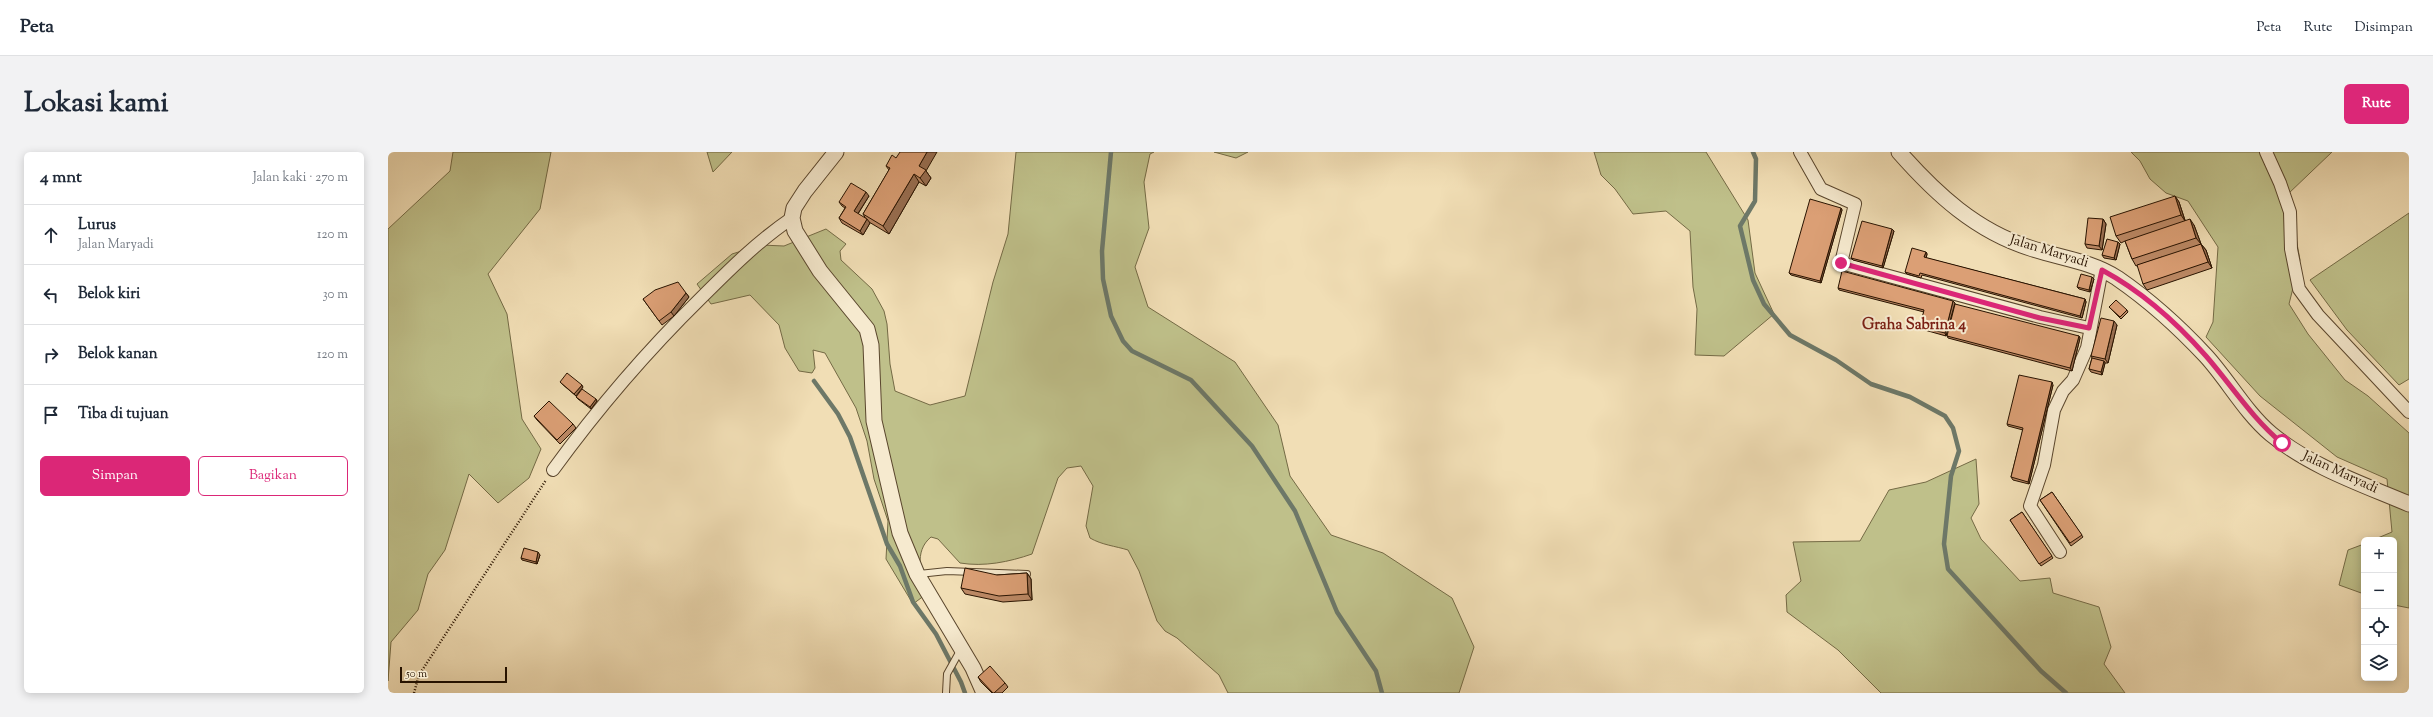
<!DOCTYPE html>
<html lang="id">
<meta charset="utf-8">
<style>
body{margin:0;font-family:"Sorts Mill Goudy",serif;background:#f2f2f3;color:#1f2937}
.controls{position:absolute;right:12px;bottom:12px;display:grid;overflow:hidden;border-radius:6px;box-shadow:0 2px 10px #0003}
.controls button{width:36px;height:36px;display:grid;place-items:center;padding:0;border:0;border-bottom:1px solid #e0e1e3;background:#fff;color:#1f2937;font:20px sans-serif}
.scale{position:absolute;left:12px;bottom:10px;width:107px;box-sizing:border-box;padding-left:4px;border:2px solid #281300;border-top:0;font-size:11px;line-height:14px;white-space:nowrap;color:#281300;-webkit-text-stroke:3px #f6eacf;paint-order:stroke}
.stop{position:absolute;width:12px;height:12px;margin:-9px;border:3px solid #db2777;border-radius:50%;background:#fff}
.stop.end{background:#db2777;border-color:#fff;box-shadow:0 1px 4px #0008}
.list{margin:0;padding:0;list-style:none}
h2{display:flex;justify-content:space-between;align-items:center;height:52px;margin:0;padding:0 16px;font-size:17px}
h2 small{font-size:13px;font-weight:400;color:#747a83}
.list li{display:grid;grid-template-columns:26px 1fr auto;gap:12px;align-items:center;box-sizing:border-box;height:60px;padding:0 16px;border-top:1px solid #e0e1e3}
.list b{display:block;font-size:15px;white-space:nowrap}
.list p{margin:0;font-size:13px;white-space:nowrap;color:#747a83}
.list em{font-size:13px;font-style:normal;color:#747a83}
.actions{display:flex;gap:8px;padding:12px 16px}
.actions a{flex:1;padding:9px 0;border:1px solid #db2777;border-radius:6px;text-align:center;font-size:14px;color:#db2777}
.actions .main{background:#db2777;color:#fff}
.icon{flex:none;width:22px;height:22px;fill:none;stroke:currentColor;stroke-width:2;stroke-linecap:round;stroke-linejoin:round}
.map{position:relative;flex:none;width:2021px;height:541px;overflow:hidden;border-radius:6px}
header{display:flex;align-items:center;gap:24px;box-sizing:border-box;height:56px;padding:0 20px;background:#fff;border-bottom:1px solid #e0e1e3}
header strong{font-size:19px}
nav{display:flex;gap:22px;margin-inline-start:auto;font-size:14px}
.intro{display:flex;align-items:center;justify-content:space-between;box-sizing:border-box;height:96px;padding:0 24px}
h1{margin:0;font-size:28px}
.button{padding:10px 18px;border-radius:6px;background:#db2777;color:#fff;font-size:14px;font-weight:700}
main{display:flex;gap:24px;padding:0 24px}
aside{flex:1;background:#fff;border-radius:6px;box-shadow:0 2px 10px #0003}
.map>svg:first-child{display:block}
</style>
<header>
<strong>Peta</strong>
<nav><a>Peta</a><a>Rute</a><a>Disimpan</a></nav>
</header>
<div class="intro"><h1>Lokasi kami</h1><a class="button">Rute</a></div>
<main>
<aside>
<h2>4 mnt<small>Jalan kaki · 270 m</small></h2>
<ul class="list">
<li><svg class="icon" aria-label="ahead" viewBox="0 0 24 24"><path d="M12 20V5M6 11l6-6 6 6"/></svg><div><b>Lurus</b><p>Jalan Maryadi</p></div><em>120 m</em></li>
<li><svg class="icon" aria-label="left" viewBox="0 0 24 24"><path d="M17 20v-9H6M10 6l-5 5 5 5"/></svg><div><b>Belok kiri</b></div><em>30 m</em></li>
<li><svg class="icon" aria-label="right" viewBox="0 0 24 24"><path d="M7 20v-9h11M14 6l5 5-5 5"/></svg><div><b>Belok kanan</b></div><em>120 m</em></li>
<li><svg class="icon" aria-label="arrive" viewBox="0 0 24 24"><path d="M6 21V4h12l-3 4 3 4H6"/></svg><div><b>Tiba di tujuan</b></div></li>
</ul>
<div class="actions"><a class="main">Simpan</a><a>Bagikan</a></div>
</aside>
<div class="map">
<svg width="2021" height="541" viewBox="0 0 2021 541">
<rect width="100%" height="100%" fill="#f1deb5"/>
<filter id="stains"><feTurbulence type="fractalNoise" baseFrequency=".005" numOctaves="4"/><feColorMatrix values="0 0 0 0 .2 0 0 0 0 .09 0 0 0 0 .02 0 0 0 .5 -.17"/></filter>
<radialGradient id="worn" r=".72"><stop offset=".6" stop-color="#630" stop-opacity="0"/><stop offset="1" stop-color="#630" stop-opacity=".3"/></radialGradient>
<path fill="#bfc08a" stroke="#746a45" d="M65 0H163L152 57 100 122 119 162 134 267 153 297 141 326 110 351 81 322 57 398 40 422 30 458 3 490 0 529V77L62 19Z
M319 0H344L325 20Z
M628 0H766L762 2 756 30 761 76 747 115 760 155 847 210 890 273 902 324 943 383 995 401 1064 446 1086 495 1071 541H840L831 523 789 486 777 479 769 469 751 419 740 398C727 394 714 393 702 386L698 374 705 334 693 314 679 316 670 326 644 402C621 410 596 415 572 411L550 387 543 385C525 400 534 422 537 443L525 452 498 407 500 369 486 327 479 289 468 256 437 201 425 198 427 216 424 221 411 219 397 196 391 173 362 143 323 152 309 132 344 102 373 93 396 94 438 77 458 92 452 99 453 108 484 137 496 159 499 172 502 212 507 239 542 253 577 244 605 130 620 82Z
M826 0H860L848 6Z
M1206 0H1318L1360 68 1367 121 1386 162 1336 204 1307 203 1309 157 1305 135 1302 79 1278 59 1245 62 1227 37 1213 23Z
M1743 0H1944L1900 42 1912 108 1901 152 1920 182 1957 228 1980 244 2021 281V456L2006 453V388H1985L2004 380 1999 327 1949 305 1872 244 1818 185 1825 170 1830 95 1800 49 1778 41 1762 27 1752 9Z
M2021 61V227L2011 233 1959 178 1922 128Z
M1588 307 1591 352 1583 366 1593 387 1632 429 1662 426 1665 441 1711 455 1723 495 1716 512 1737 541H1493L1450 498 1399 460 1398 443 1413 429 1405 390 1472 389 1501 338 1538 330Z
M1976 392V442L1951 433 1960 398Z"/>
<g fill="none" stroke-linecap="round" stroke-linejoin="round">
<path stroke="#6d7868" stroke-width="4.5" d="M723 0 714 99 715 127 723 164 735 189 744 199 803 228 864 294 907 359 949 460 988 519 994 541
M1365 0 1368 7 1367 49 1352 74 1365 128 1376 152 1402 183 1448 208 1483 232 1522 245 1557 264 1565 276 1571 299 1563 324 1556 392 1560 417 1653 519 1678 541
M426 229 450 262 462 285 499 392 512 414 525 450 548 482 573 530 577 541"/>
<defs>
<path id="service" d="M531 422 559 419 639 422
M558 541 559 522 573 497"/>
<path id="minor" d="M1412 0 1433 37 1467 52 1453 111 1652 165 1701 176
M1878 0 1892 31 1902 60 1903 97 1911 137 1930 163 2021 260
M165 318C210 256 259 199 313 146 342 117 370 89 404 66
M1672 400 1642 354 1656 313 1666 258 1675 239 1685 228 1699 196 1714 117"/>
<path id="tertiary" d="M448 0 417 39 406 56 404 66 407 79 432 119 479 177 483 193 486 269 512 381 529 422 585 516 596 541
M1511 0C1548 42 1588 79 1642 96 1672 106 1703 109 1729 126 1761 148 1791 175 1818 204 1840 228 1857 260 1883 282 1923 315 1974 332 2021 352"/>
</defs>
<use href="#service" stroke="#5a462d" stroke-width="8"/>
<use href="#minor" stroke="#5a462d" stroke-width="14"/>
<use href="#tertiary" stroke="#5a462d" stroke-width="17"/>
<path stroke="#281300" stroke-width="2.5" stroke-dasharray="1 2" stroke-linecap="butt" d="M26 541 31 523 158 328"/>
<use href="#service" stroke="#f6eacf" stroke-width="6"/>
<use href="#minor" stroke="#f6eacf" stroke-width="12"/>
<use href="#tertiary" stroke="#f6eacf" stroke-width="15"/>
</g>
<path fill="#bc8965" stroke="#281300" d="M508 6 538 19 543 26 538 34 531 30 501 82 481 70 482 71 475 83 454 71 451 66 457 56 454 54 451 50 481 44 470 62 478 67 475 62 501 18 498 14Z
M1787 44 1791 50 1797 68 1806 73 1813 92 1818 98 1824 116 1759 138 1755 132 1774 105 1748 114 1744 107 1737 89 1733 91 1728 84Z
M1453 56 1454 58 1433 131 1403 123 1401 121Z
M1715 67 1718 72 1714 98 1699 96 1697 92Z
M1506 79 1495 116 1465 108 1463 106Z
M1732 92 1728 108 1716 106 1714 103Z
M1538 100 1539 102 1538 106 1697 147 1698 150 1694 166 1534 123 1533 126 1519 122 1517 120Z
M1706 127 1702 140 1691 137 1689 135Z
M1450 136 1567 151 1558 184 1533 177 1532 175 1536 160 1451 138Z
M298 141 301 145 286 164 274 173 255 147Z
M1721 155 1739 158 1740 160 1733 167Z
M1729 173 1720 211H1717L1714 223 1703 220 1701 217 1704 206 1703 204Z
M1559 184H1691L1692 186 1684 219 1560 186Z
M172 230 195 235 188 244 174 232Z
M1665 233 1641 332 1625 328 1623 325 1635 278 1620 274 1619 272Z
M188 245 208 247 209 249 203 257 190 247Z
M146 264 185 272 188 276 172 292 149 268Z
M1664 340 1695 385 1683 394 1652 348Z
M1634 360 1665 406 1653 414 1622 368Z
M152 403 149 412 134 408 133 406Z
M639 421 643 427 644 448 615 450 577 442 573 436 609 423Z
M590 525 617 531 620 535 614 541H604L593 530Z"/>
<path fill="#996f52" stroke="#281300" d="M539 0H549L538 19 543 26 538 34 532 26 531 14Z
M526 22 531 30 501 82 495 74Z
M478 40 481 44 469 63 466 59Z
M1787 44 1791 50 1797 69 1793 63Z
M1453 56 1454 58 1433 131 1432 129Z
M479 67 482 71 475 83 472 79Z
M1715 67 1718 72 1714 98 1711 94Z
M1802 67 1806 73 1813 92 1808 86Z
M1504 77 1506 79 1495 116 1494 114Z
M1730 90 1732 92 1728 108 1726 106Z
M1813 92 1818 98 1824 116 1820 110Z
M1538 100 1539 102 1538 107 1536 105Z
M1704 125 1706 127 1702 140 1701 138Z
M298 141 301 145 286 164 283 160Z
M1697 147 1698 150 1694 166 1692 164Z
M1565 149 1567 151 1558 184 1557 181Z
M1726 169 1729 173 1720 211 1717 207Z
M1691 184 1692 186 1684 219 1682 216Z
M1716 209 1717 211 1714 223 1713 220Z
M1664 230 1665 233 1641 332 1640 330Z
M194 233 195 235 188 244 186 242Z
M208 247 209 249 203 257 202 255Z
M150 400 152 403 149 412 148 410Z
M639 421 643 427 644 448 640 442Z"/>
<path fill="#db9f75" stroke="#281300" d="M512 0H539L531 14 538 18 532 26 526 22 495 74 475 62 502 16 498 14 504 3 508 6Z
M463 31 478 40 466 59 479 67 472 79 451 66 458 55 451 50Z
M1787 44 1793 63 1728 84 1722 65Z
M1422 47 1453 56 1432 129 1401 121Z
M1700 66 1715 67 1711 94 1697 92Z
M1802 67 1808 86 1744 107 1737 89Z
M1474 69 1504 77 1494 114 1463 106Z
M1719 87 1730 90 1726 106 1714 103Z
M1813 92 1820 110 1755 132 1749 113Z
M1524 96 1538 100 1536 105 1697 147 1692 164 1532 121 1531 124 1517 120Z
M1454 119 1565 149 1557 181 1532 175 1536 158 1450 136Z
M1693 122 1704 125 1701 138 1689 135Z
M290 130 298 141 283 160 271 169 255 147 267 138Z
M1728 148 1739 158 1732 165 1721 155Z
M1567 152 1691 184 1682 216 1559 184Z
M1713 166 1726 169 1717 207 1703 204Z
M1704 206 1716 209 1713 220 1701 217Z
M179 221 194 233 186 242 172 230Z
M1631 223 1664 230 1640 330 1623 325 1635 276 1619 272Z
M194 237 208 247 202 255 188 245Z
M161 249 185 272 169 288 146 264Z
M1664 340 1694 383 1682 391 1652 348Z
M1634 360 1664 404 1651 412 1622 368Z
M136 396 150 400 148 410 133 406Z
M577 416 609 423 639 421 640 442 611 444 573 436Z
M602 514 617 531 606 541H605L590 525Z"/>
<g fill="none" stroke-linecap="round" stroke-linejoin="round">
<path stroke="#db2777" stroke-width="5" d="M1453 111 1652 166 1701 176 1714 118C1753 139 1789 171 1818 204 1844 234 1864 266 1894 291"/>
</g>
<g text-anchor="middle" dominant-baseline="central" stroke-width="4" stroke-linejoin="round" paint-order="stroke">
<g font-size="14" fill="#281300" stroke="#f6eacf">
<text transform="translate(1661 100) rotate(17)">Jalan Maryadi</text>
<text transform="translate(1952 321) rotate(25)">Jalan Maryadi</text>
</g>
<g font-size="15" font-weight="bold" fill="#7a1f14" stroke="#f6eacf">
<text x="1526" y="173">Graha Sabrina 4</text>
</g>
</g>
<rect width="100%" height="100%" filter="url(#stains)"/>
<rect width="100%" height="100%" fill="url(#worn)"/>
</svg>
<div class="controls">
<button>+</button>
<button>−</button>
<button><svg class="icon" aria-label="locate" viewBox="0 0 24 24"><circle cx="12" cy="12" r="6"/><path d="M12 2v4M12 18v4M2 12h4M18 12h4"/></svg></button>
<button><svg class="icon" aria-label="layers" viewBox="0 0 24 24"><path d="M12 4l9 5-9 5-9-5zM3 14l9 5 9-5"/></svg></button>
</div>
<div class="scale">50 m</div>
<div class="stop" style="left:1894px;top:291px"></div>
<div class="stop end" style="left:1453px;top:111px"></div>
</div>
</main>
